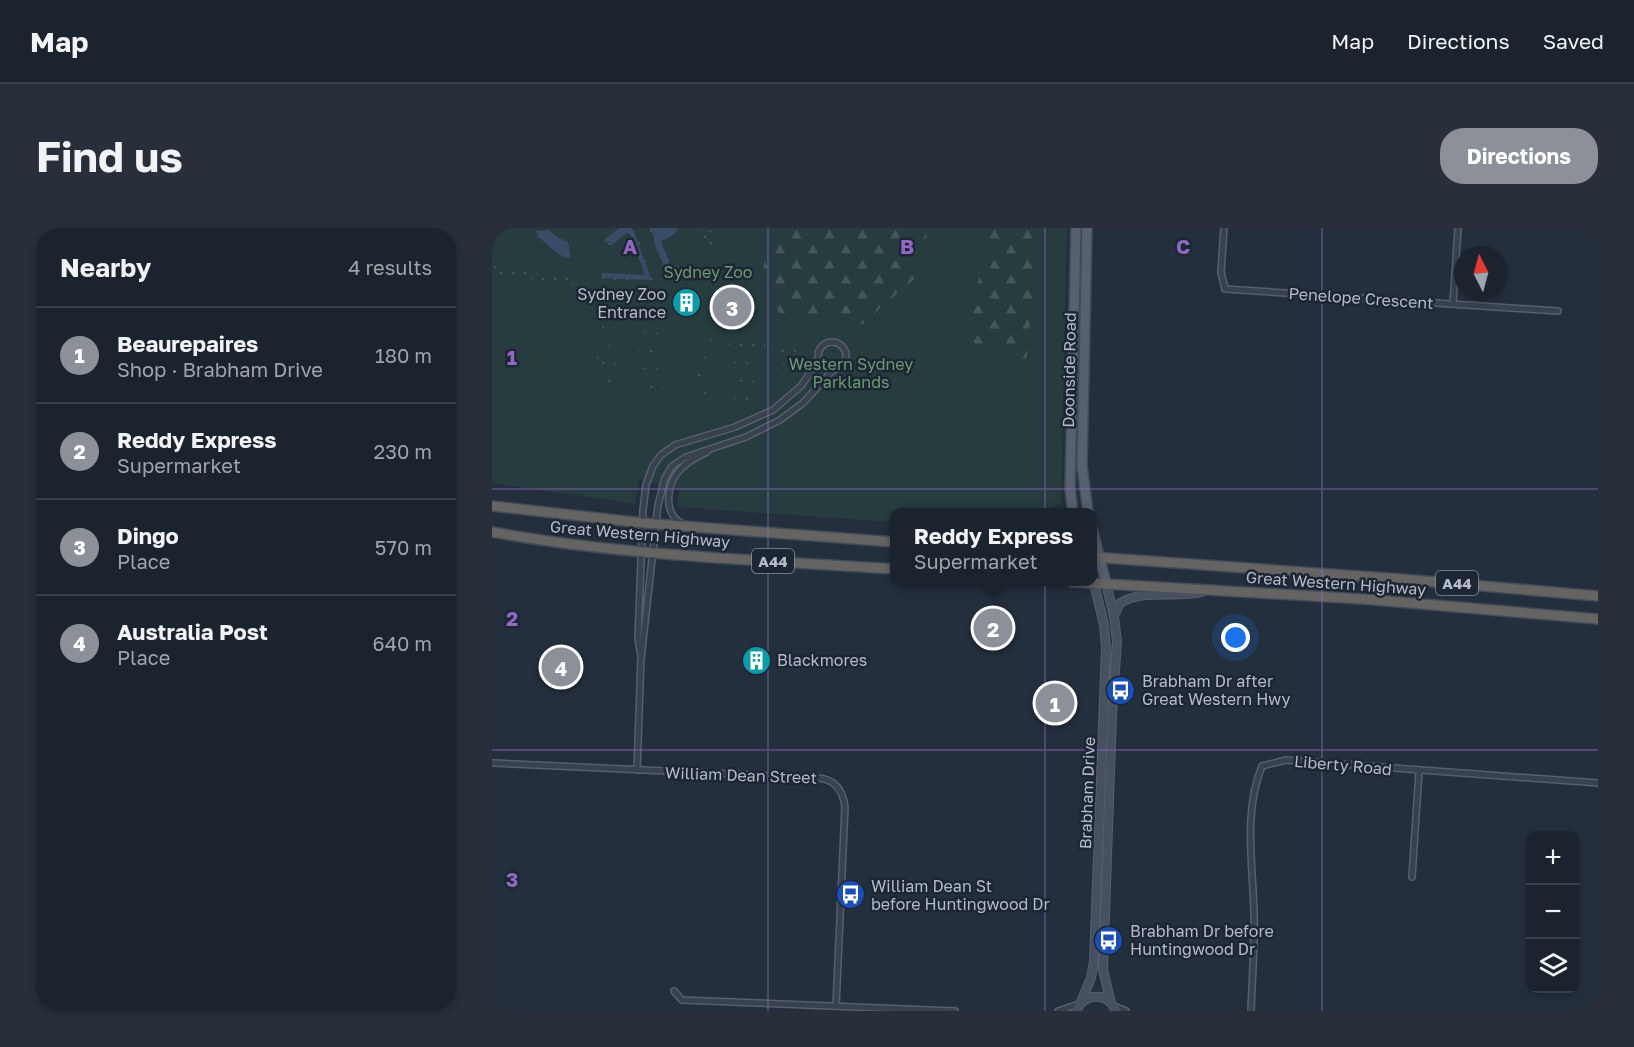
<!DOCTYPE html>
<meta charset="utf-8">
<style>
body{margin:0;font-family:"Golos Text",sans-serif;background:#282f3a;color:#f1f3f6}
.controls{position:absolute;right:18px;bottom:18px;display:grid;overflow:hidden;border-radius:12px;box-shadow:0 3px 9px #0003}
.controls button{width:54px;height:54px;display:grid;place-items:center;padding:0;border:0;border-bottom:2px solid #39404a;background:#1b232e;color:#f1f3f6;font:30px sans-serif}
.compass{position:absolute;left:962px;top:18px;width:54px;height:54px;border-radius:50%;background:#1b232e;box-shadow:0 3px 9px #0003;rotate:354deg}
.you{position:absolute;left:744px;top:410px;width:21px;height:21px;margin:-15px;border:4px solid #fff;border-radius:50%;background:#1a73e8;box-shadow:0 0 0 9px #1a73e833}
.badge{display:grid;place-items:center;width:39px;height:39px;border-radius:50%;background:#8c9099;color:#fff;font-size:20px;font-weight:700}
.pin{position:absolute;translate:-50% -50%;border:3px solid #fff;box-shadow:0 2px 6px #0006}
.popup{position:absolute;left:398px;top:280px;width:207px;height:78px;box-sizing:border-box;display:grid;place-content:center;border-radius:12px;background:#1b232e;filter:drop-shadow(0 2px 4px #0005);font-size:20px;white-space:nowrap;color:#a0a4aa}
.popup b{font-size:22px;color:#f1f3f6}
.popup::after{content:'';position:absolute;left:50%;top:100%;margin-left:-12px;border:12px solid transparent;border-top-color:#1b232e}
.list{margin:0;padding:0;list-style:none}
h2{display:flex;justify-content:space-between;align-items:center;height:78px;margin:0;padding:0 24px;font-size:26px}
h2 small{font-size:20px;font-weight:400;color:#a0a4aa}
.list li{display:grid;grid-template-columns:39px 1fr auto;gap:18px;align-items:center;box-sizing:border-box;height:96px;padding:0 24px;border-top:2px solid #39404a}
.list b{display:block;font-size:22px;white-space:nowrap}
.list p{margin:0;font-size:20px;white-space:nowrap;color:#a0a4aa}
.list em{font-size:20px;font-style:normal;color:#a0a4aa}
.icon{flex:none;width:33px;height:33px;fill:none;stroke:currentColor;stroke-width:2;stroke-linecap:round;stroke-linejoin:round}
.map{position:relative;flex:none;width:1106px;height:783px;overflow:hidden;border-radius:24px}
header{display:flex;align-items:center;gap:36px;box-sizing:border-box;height:84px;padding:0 30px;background:#1b232e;border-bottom:2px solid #39404a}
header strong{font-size:28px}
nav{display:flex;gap:33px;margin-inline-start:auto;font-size:21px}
.intro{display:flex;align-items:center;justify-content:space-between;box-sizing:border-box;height:144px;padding:0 36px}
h1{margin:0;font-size:42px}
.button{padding:15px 27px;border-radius:24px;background:#8c9099;color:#fff;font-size:21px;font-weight:700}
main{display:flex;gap:36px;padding:0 36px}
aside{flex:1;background:#1b232e;border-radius:24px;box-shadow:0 3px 9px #0003}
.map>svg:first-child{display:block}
</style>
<header>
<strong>Map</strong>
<nav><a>Map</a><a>Directions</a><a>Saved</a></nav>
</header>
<div class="intro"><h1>Find us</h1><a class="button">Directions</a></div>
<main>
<aside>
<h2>Nearby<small>4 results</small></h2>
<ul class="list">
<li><span class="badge">1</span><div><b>Beaurepaires</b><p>Shop · Brabham Drive</p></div><em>180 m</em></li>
<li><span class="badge">2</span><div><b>Reddy Express</b><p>Supermarket</p></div><em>230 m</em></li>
<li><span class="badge">3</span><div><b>Dingo</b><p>Place</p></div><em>570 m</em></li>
<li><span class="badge">4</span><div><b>Australia Post</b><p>Place</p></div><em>640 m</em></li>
</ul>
</aside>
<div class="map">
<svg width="1106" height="783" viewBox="0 0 1106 783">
<defs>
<pattern id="forest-firs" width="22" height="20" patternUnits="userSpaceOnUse" patternTransform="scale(1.5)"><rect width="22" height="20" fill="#263c3f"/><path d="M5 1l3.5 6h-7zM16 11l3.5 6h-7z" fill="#435659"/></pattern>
<pattern id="garden-dots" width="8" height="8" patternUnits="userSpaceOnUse" patternTransform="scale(1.5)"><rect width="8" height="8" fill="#263c3f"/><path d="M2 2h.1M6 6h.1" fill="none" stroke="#435659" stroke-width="1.8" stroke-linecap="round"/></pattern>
</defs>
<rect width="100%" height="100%" fill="#242f3e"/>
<path fill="#263c3f" d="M0 0H575L569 275 552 284H402V294L185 279 187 262 147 251 143 276 0 255Z"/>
<path fill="url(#forest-firs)" d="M281 0H435L431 44 388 80 372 96 287 85 269 48Z
M499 0H547L534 136 505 115 486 122 475 100Z"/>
<path fill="url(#garden-dots)" d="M139 0H143L161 47V52L156 56 104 50 110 45V50L157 52 158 48 142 3Z
M155 0H158L162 8V15L174 43 210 48 208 37 213 34 215 45 214 51 173 45Z
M207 0H218L224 16 213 19Z
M221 30 226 46 222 54 229 57 241 59 243 55 245 57 244 59 236 61 219 54 220 44 217 32Z
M0 38 73 50 76 45 78 50 83 51V44H79L81 41H84L88 58 0 45Z
M250 58 254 59 258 90H232H253L257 89 252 62 240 69H229L227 72 228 66 239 65Z
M111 98 188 108 189 109 111 100 108 105Z
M209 110 309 121 292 128V124L209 113Z
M107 111 109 116 187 126V128L109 117 108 122H106Z
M105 128 107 129 106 133 184 143V145L106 135 105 140H103Z
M206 128 290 139 291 135H293L291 146 289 141 205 130Z
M103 146H104V150L182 161V163L104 152 103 157H101Z
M203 146 277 155 278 151 284 153 272 161 271 156 203 148Z
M202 163 253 170 254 165 261 168 251 174 245 175V171L201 165Z"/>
<path fill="#394c67" d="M127 0H139L142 3 158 48 157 52 110 50V45L153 47 138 6 135 5 120 17H115L117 13 112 15 114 10Z
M158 0H186L182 7 169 13 179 38 209 41 211 48 174 43 162 15V8Z
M57 2 65 9 76 14 79 30C65 30 56 14 44 8L46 7 43 3Z"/>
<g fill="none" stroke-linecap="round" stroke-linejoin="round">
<defs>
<path id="minor" d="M732 0 729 44 733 61 1066 83
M961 76 966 0
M326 128a14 14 0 1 1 28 0a14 14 0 1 1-28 0Z
M191 296C171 287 174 257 187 243 194 234 204 229 215 224
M149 427 146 411 151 282 154 257 161 238 169 227 183 217 243 199 281 182 309 158 327 132
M0 535 327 550C344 552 351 563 353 579L344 778
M145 542 149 431 166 277 173 250 180 238 194 229 254 209 288 192 311 175 341 142
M920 649 927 543
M182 763 190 772 463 783
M622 778 634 783
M566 783 587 776
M759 783C760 751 763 718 762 685 761 637 751 584 770 538L794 532 1106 555"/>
<path id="secondary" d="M614 355 622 389 625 413 620 487 611 742 619 775
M622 388 628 375C654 360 682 371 710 364
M589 774 599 750 602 733 614 420 612 397 602 355
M584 783C593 764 616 764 624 783"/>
<path id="primary" d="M595 0 590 238 596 284
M581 284 578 260 584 0
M600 300 614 355"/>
<path id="trunk" d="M0 278 151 295 402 314
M0 304C132 328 268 332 402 341
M600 329 909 351 1106 368
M580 354 871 371 1106 391"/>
</defs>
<use href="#minor" stroke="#565f6c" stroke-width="8"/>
<use href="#secondary" stroke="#565f6c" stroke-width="10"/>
<use href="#primary" stroke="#414a57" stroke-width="12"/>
<use href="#trunk" stroke="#434c59" stroke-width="12"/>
<use href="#minor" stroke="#38414e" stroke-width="5"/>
<use href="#secondary" stroke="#465061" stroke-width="8"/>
<use href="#primary" stroke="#56606e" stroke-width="9"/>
<use href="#trunk" stroke="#656462" stroke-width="9"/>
</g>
<path fill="none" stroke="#9266c3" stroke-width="1.5" stroke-opacity="0.55" d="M276 0V783M553 0V783M830 0V783M0 261H1106M0 522H1106"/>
<defs>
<symbol id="building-disc" viewBox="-11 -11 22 22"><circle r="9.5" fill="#0f9aa8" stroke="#1d2633"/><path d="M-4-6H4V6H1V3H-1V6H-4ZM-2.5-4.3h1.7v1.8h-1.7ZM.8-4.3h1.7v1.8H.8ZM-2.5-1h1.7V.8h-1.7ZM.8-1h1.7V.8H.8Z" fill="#fff"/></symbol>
<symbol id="bus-disc" viewBox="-11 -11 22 22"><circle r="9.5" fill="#1a4fb4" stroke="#1d2633"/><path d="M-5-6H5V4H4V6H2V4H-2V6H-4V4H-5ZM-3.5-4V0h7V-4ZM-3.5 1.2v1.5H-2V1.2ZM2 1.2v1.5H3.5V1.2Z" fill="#fff"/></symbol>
</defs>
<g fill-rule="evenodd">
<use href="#building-disc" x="178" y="58" width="33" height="33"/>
<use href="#building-disc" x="248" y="416" width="33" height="33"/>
<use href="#bus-disc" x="612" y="446" width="33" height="33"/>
<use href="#bus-disc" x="342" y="650" width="33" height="33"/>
<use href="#bus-disc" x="600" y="696" width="33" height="33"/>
</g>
<g text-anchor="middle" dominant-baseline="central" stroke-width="5" stroke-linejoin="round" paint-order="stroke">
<g fill="#1d2633" stroke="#878f9c" stroke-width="1.5">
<rect x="260" y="321" width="42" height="24" rx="4.5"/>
<rect x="944" y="343" width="42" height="24" rx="4.5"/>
</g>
<g font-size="15" font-weight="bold" fill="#b4bcc9">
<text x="281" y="333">A44</text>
<text x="965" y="355">A44</text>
</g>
<g font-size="16" fill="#6b9a76" stroke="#1d2633">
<text x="216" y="44">Sydney Zoo</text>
<text x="359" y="136">Western Sydney<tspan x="359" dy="18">Parklands</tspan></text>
</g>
<g font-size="16" fill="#b4bcc9" stroke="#1d2633" text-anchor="start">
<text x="174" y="66" text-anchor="end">Sydney Zoo<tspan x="174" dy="18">Entrance</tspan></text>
<text x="285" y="432">Blackmores</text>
<text x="650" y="453">Brabham Dr after<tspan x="650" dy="18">Great Western Hwy</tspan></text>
<text x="379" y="658">William Dean St<tspan x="379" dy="18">before Huntingwood Dr</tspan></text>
<text x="638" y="703">Brabham Dr before<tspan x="638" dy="18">Huntingwood Dr</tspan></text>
</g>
<g font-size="16" fill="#b4bcc9" stroke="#1d2633">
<text transform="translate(869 70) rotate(4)">Penelope Crescent</text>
<text transform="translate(577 142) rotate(-89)">Doonside Road</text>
<text transform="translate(148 306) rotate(5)">Great Western Highway</text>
<text transform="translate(844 355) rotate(4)">Great Western Highway</text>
<text transform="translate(851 537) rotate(5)">Liberty Road</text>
<text transform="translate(249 547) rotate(2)">William Dean Street</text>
<text transform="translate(595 565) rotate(-88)">Brabham Drive</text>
</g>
</g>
<g font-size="20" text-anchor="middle" font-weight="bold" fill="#9266c3" stroke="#1d2633" stroke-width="5" stroke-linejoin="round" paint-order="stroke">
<text x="138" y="26">A</text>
<text x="415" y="26">B</text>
<text x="691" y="26">C</text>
<text x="20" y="137">1</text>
<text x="20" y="398">2</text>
<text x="20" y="659">3</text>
</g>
</svg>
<div class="controls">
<button>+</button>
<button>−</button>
<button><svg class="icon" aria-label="layers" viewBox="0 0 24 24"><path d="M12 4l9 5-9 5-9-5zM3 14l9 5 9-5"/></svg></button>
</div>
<svg class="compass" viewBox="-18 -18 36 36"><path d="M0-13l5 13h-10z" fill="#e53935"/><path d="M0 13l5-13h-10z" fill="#a0a4aa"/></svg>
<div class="you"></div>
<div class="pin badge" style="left:563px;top:475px">1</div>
<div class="pin badge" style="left:501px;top:400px">2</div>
<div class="popup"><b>Reddy Express</b>Supermarket</div>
<div class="pin badge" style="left:240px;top:79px">3</div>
<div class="pin badge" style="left:69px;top:439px">4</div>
</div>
</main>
